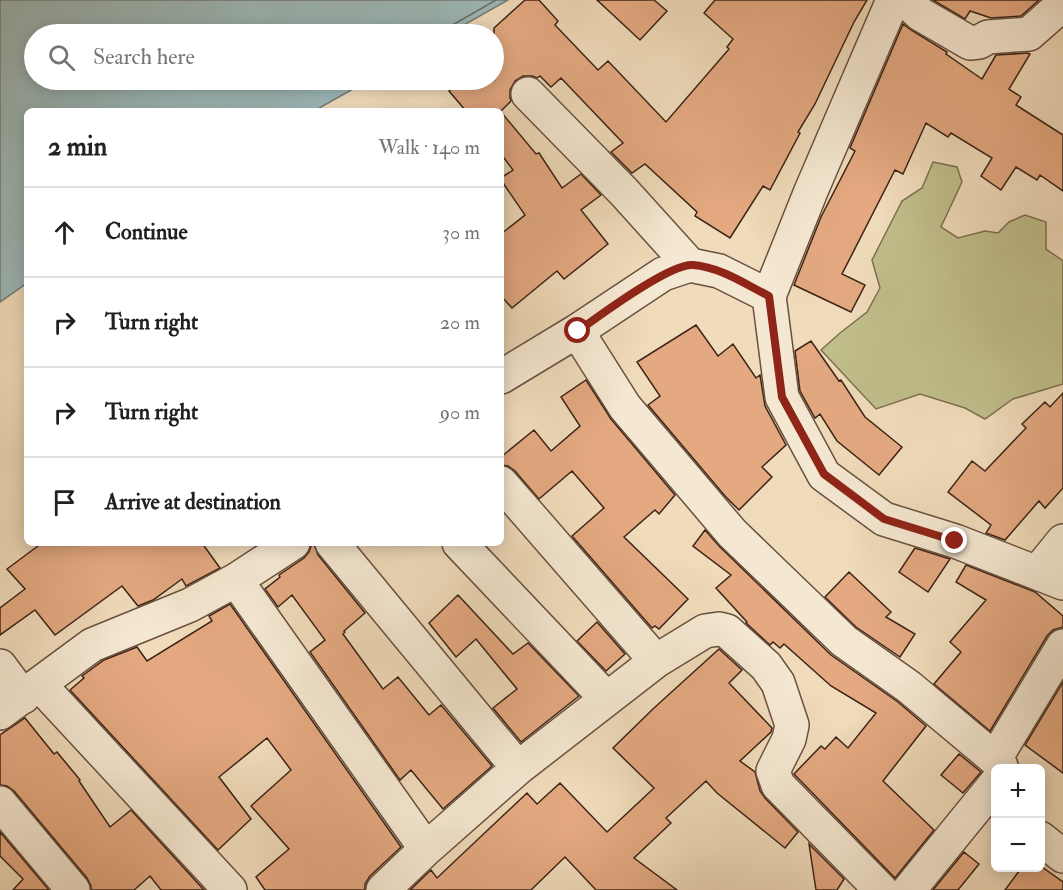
<!DOCTYPE html>
<meta charset="utf-8">
<style>
body{margin:0;font-family:"IM FELL Double Pica",serif;background:#f2f2f2;color:#202124}
.controls{position:absolute;right:18px;bottom:18px;display:grid;overflow:hidden;border-radius:9px;box-shadow:0 3px 15px #0003}
.controls button{width:54px;height:54px;display:grid;place-items:center;padding:0;border:0;border-bottom:2px solid #e0e0e0;background:#fff;color:#202124;font:30px sans-serif}
.stop{position:absolute;width:18px;height:18px;margin:-14px;border:4px solid #8f2418;border-radius:50%;background:#fff}
.stop.end{background:#8f2418;border-color:#fff;box-shadow:0 2px 6px #0008}
.list{margin:0;padding:0;list-style:none}
h2{display:flex;justify-content:space-between;align-items:center;height:78px;margin:0;padding:0 24px;font-size:26px}
h2 small{font-size:20px;font-weight:400;color:#757577}
.list li{display:grid;grid-template-columns:39px 1fr auto;gap:18px;align-items:center;box-sizing:border-box;height:90px;padding:0 24px;border-top:2px solid #e0e0e0}
.list b{display:block;font-size:22px;white-space:nowrap}
.list em{font-size:20px;font-style:normal;color:#757577}
.icon{flex:none;width:33px;height:33px;fill:none;stroke:currentColor;stroke-width:2;stroke-linecap:round;stroke-linejoin:round}
.map{position:relative;flex:none;width:1063px;height:890px;overflow:hidden}
.search{position:absolute;background:#fff;box-shadow:0 3px 15px #0003;left:24px;top:24px;width:480px;height:66px;display:flex;align-items:center;gap:15px;box-sizing:border-box;padding:0 21px;border-radius:33px;color:#757577;font-size:22px}
.panel{position:absolute;background:#fff;box-shadow:0 3px 15px #0003;left:24px;top:108px;width:480px;height:438px;border-radius:9px}
.map>svg:first-child{display:block}
</style>
<div class="map">
<svg width="1063" height="890" viewBox="0 0 1063 890">
<rect width="100%" height="100%" fill="#f0dbba"/>
<filter id="stains"><feTurbulence type="fractalNoise" baseFrequency=".00333" numOctaves="4"/><feColorMatrix values="0 0 0 0 .2 0 0 0 0 .09 0 0 0 0 .02 0 0 0 .5 -.17"/></filter>
<radialGradient id="worn" r=".72"><stop offset=".6" stop-color="#630" stop-opacity="0"/><stop offset="1" stop-color="#630" stop-opacity=".3"/></radialGradient>
<path fill="#c0be8b" stroke="#7e7051" stroke-width="1.5" d="M933 162 957 167 962 182 941 227 958 238 985 231 998 233 1009 222 1025 215 1046 222V249L1063 261V384L1013 399 985 419 965 408 920 394 876 409 821 350 840 333 867 312 880 288 872 260 902 201 922 188Z"/>
<path fill="#9db9b9" stroke="#767d78" stroke-width="1.5" d="M0 0H508L448 34H34V80H369L314 111H27V283L0 302Z"/>
<g fill="none" stroke-linecap="round" stroke-linejoin="round">
<path stroke="#6c6e68" stroke-width="1.5" d="M446 34V30L449 27 496 0"/>
</g>
<path fill="#e4a981" stroke="#3c2317" stroke-width="1.5" d="M525 0H539L558 21 555 25 598 70 608 61 666 122 729 49 727 47 733 39 704 13 715 0H867L854 22 815 104 798 132 800 133 770 190 763 186 730 238 695 216 697 212 645 164 632 173 611 152 623 143 561 78 551 87 540 76 537 78 532 76H523L515 81 510 90V98L511 101 501 111H466L449 91 463 80H494V28Z
M597 0H654L667 11 640 40Z
M933 0H1039L1021 16 991 18 970 11 965 19Z
M903 24 911 30 947 52 946 54 982 79 996 55 1028 53 1030 54 1009 89 1021 97 1016 105 1063 135V191L1040 175 1037 180 1016 167 1001 190 981 176 992 158 951 133 948 137 926 123 903 174 895 170 842 274 865 285 851 312 794 285 821 217 855 151 850 148Z
M501 112 536 154 539 153 562 188 581 174 601 195 581 210 608 244 564 279 557 271 512 308 501 296V234L525 215 501 180V178L513 170 501 154Z
M696 325 718 356 733 344 756 378 760 375 765 406 786 445 762 467 772 477 739 510 725 496 648 405 660 396 637 362Z
M811 341 839 381 841 380 865 417 902 447 879 475 837 441 820 414 815 418 800 391 795 351Z
M586 380 611 419 675 495 659 514 655 510 624 537 688 599 659 629 655 626 652 628 572 536 604 508 572 471 539 499 515 471 508 466 501 465V457L534 430 551 451 580 426 561 397Z
M1063 393V488L1045 508 1039 501 1005 540 986 533 991 525 948 492 972 461 985 471 1026 428 1022 424 1045 402 1050 407Z
M705 530 719 546 831 655 898 702 926 726 883 781 934 830 895 878 794 774 821 746 825 749 836 737 848 748 876 713 831 686 784 644 780 648 773 642 770 645 746 623 747 622 716 588 731 575 693 546Z
M42 543H202L220 568 186 586 182 579 153 600 138 606 122 586 55 635 35 610 0 635V608L25 589 7 569Z
M314 544 318 555 365 613 344 631 345 632 343 634 383 689 398 677 429 715 441 705 492 766 443 809 411 770 400 780 310 652 325 640 292 595 278 607 265 589 280 577 279 575 304 558 309 552 311 546Z
M915 548 950 559 928 592 899 572Z
M966 565 1035 592 1063 616V627L1053 630 1047 636 990 731 934 684 961 652 950 642 986 600 956 582Z
M849 572 891 612 886 617 915 634 900 657 856 627 825 597Z
M458 595 513 654 528 643 579 696 521 742 493 708 517 689 476 639 456 657 429 623Z
M230 604 401 847 370 876 365 884V890H265L256 877 289 849 251 806 291 770 267 738 219 777 251 819 218 850 70 690 84 678 82 676 104 660 137 647 147 661 212 621 209 616Z
M597 622 625 654 606 671 577 641Z
M719 649 742 670 729 683 772 728 771 732 740 761 755 772 760 791 765 798 798 832 785 848 717 793 706 781 666 818 671 823 634 858 677 890H596L565 857 531 890H410L431 870 437 878 527 793 537 804 560 783 607 832 654 788 613 748 654 708Z
M1063 682V773L1025 745Z
M25 718 54 754 57 752 80 780 79 781 110 827 131 810 204 890H161L150 876 134 890H91V886L87 878 14 791 7 786 0 785V735Z
M959 754 981 772 963 793 941 775Z
M0 832 49 890H13L23 879 0 856Z
M809 844 844 879 837 890H816Z
M964 852 979 864 958 890H933Z
M1022 867H1042L1063 882V890H1005Z"/>
<g fill="none" stroke-linecap="round" stroke-linejoin="round">
<defs>
<path id="minor" d="M893 0 811 191 769 296 782 397 824 475 884 519 955 541 1063 583
M905 0 920 14 970 43 979 42 988 37 1029 34 1063 4
M528 94 624 192 690 265
M577 331 625 407 732 533 844 641 909 687 995 759 1001 766V768
M501 377 577 331 663 274 690 265 719 271 769 296
M501 483 656 661 705 631 719 629 727 631 766 666 778 683 792 725 789 739 773 771 778 785 881 890
M332 543 518 768
M459 543 606 698
M1037 573 1063 541
M236 580 426 849
M0 666 23 697
M39 684 230 890
M0 713 92 645 190 605 236 580 293 543
M995 759 1063 646
M0 803 73 890
M1040 838 1063 856
M383 890 426 849 518 768 656 661
M909 890 996 783"/>
</defs>
<use href="#minor" stroke="#695140" stroke-width="36"/>
<use href="#minor" stroke="#f5e8d2" stroke-width="33"/>
</g>
<g fill="none" stroke-linecap="round" stroke-linejoin="round">
<path stroke="#8f2418" stroke-width="8" d="M578 331C599 316 670 263 693 265 720 267 745 284 769 296L782 397 824 474 884 519 955 541"/>
</g>
<rect width="100%" height="100%" filter="url(#stains)"/>
<rect width="100%" height="100%" fill="url(#worn)"/>
</svg>
<div class="controls">
<button>+</button>
<button>−</button>
</div>
<div class="stop" style="left:578px;top:331px"></div>
<div class="stop end" style="left:955px;top:541px"></div>
<div class="search"><svg class="icon" aria-label="search" viewBox="0 0 24 24"><circle cx="10" cy="10" r="6"/><path d="M15 15l6 6"/></svg>Search here</div>
<section class="panel">
<h2>2 min<small>Walk · 140 m</small></h2>
<ul class="list">
<li><svg class="icon" aria-label="ahead" viewBox="0 0 24 24"><path d="M12 20V5M6 11l6-6 6 6"/></svg><div><b>Continue</b></div><em>30 m</em></li>
<li><svg class="icon" aria-label="right" viewBox="0 0 24 24"><path d="M7 20v-9h11M14 6l5 5-5 5"/></svg><div><b>Turn right</b></div><em>20 m</em></li>
<li><svg class="icon" aria-label="right" viewBox="0 0 24 24"><path d="M7 20v-9h11M14 6l5 5-5 5"/></svg><div><b>Turn right</b></div><em>90 m</em></li>
<li><svg class="icon" aria-label="arrive" viewBox="0 0 24 24"><path d="M6 21V4h12l-3 4 3 4H6"/></svg><div><b>Arrive at destination</b></div></li>
</ul>
</section>
</div>
